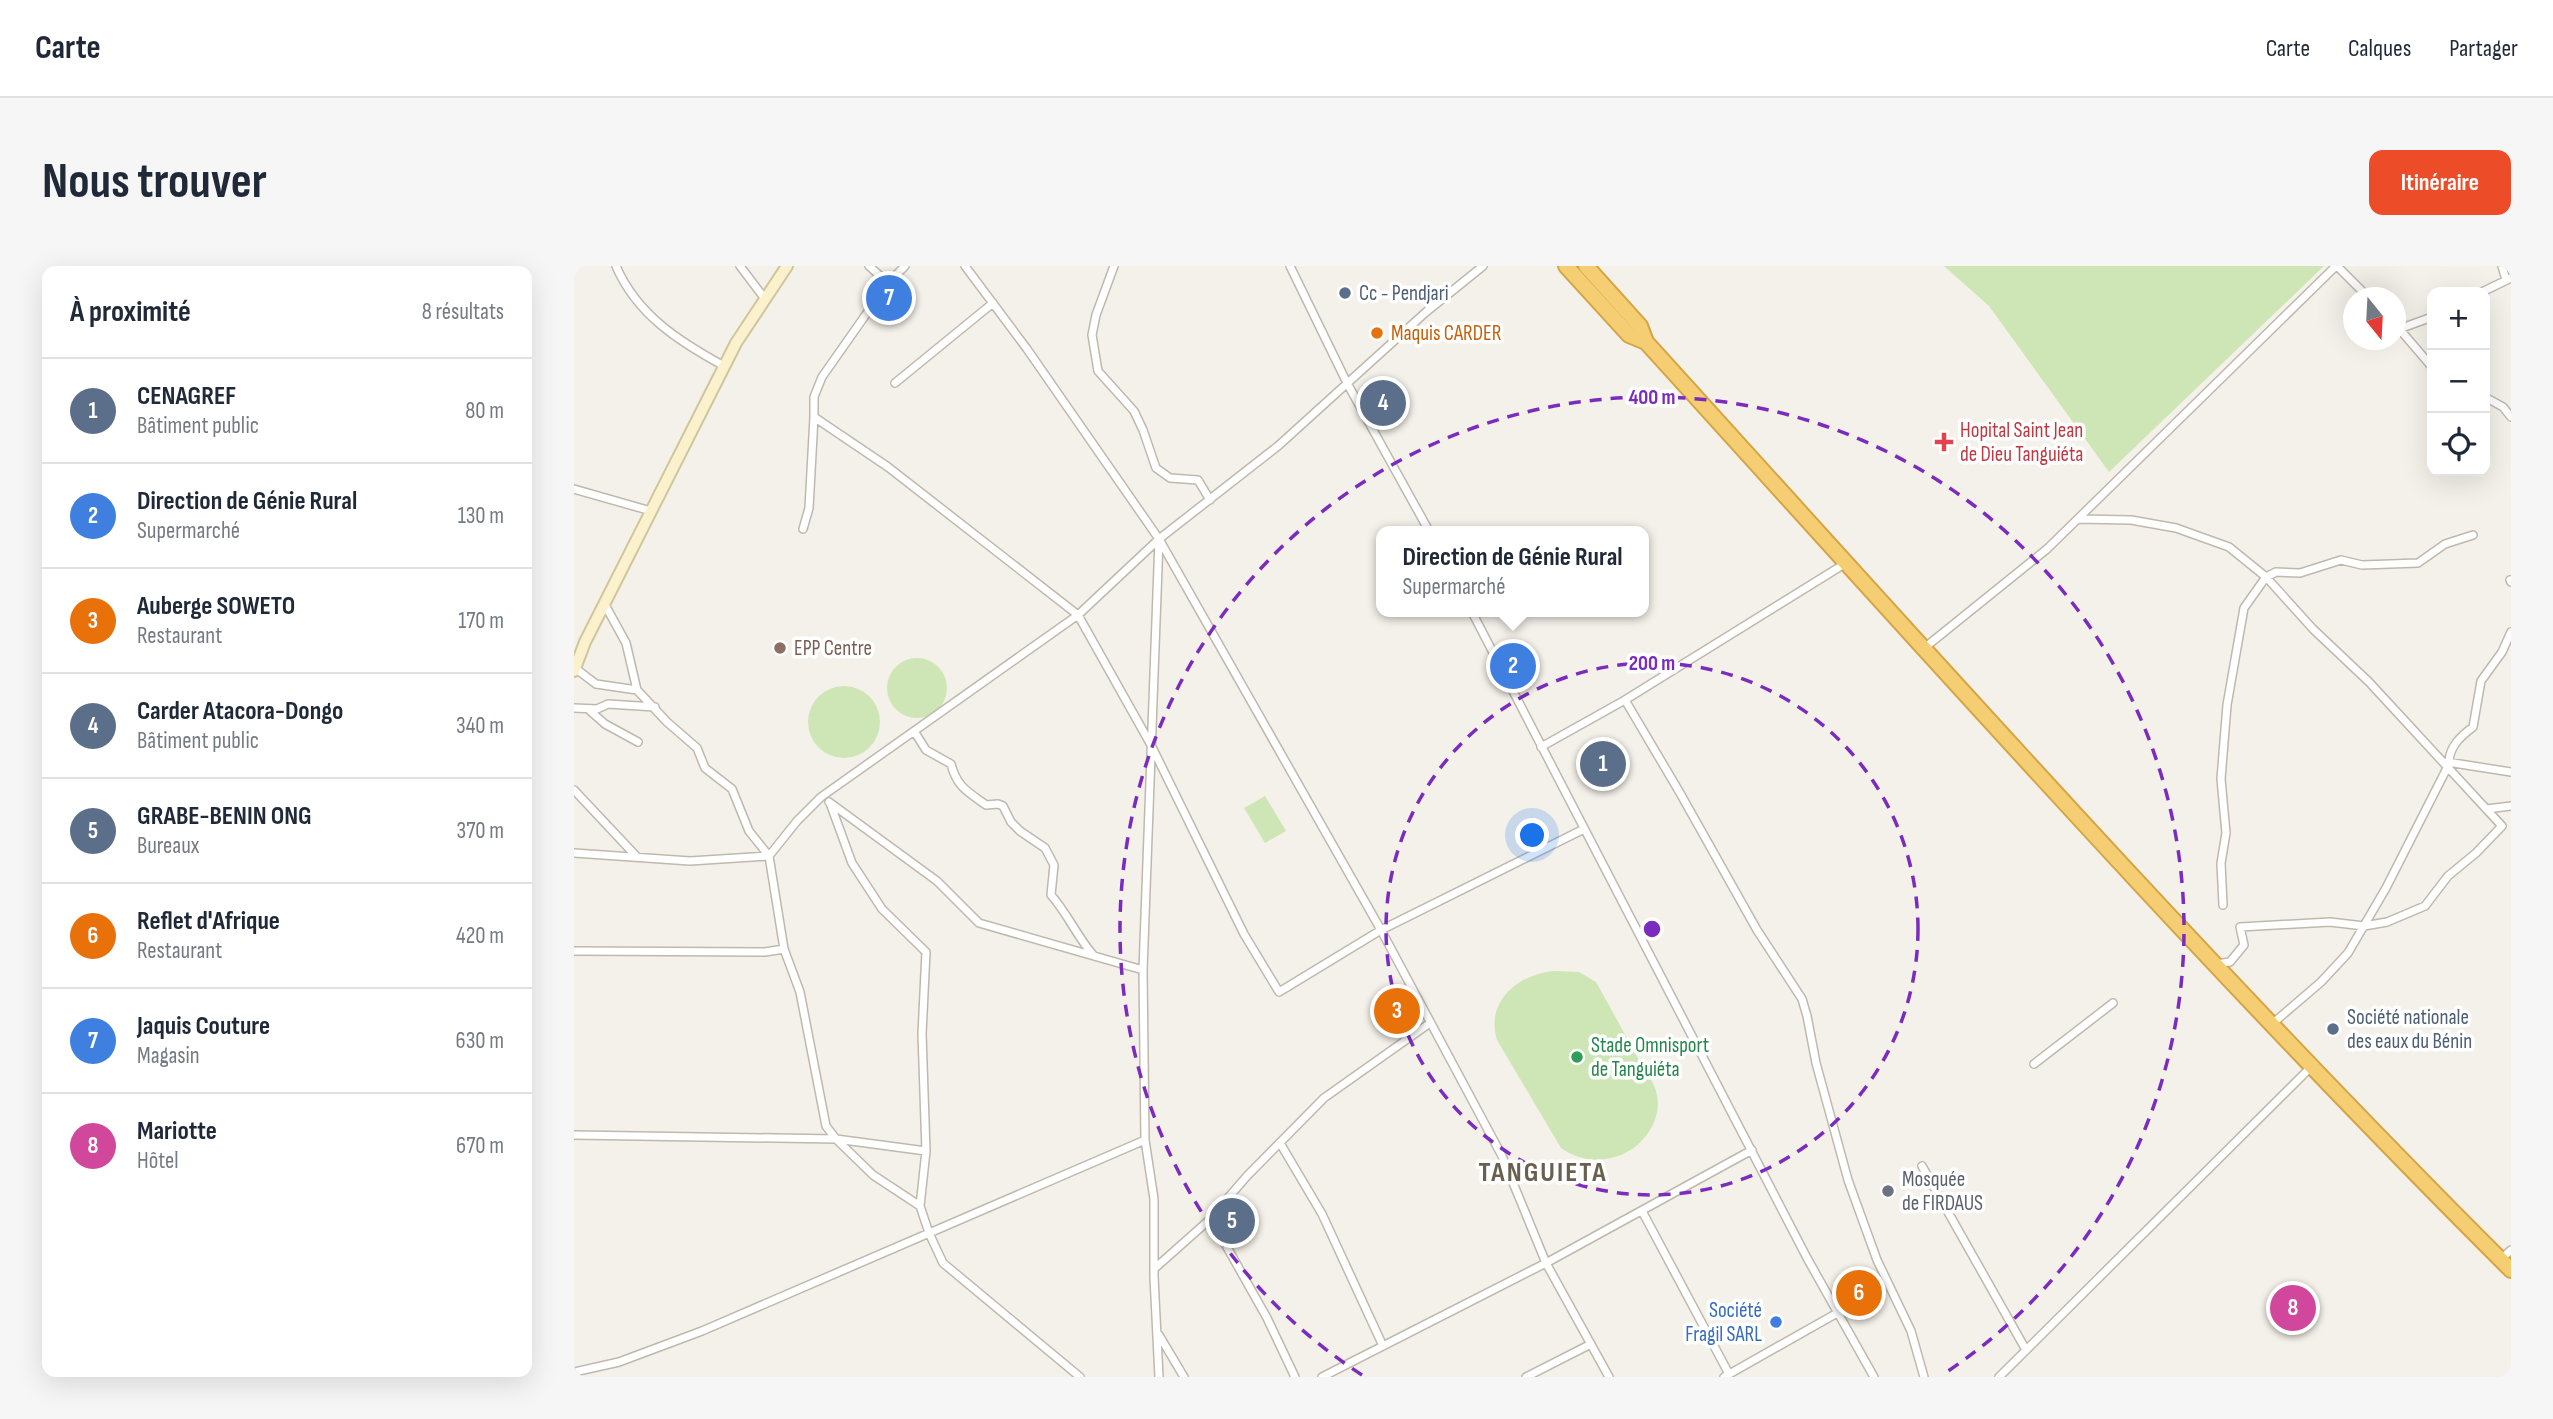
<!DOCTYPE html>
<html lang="fr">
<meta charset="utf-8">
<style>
body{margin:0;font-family:"Sofia Sans Condensed",sans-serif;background:#f6f6f7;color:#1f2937}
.controls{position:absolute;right:21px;top:21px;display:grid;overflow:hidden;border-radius:14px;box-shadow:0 7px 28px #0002}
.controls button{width:63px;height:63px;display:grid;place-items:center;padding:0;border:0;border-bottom:2px solid #e0e1e3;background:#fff;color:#1f2937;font:35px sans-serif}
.compass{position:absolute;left:1769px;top:21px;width:63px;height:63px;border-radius:50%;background:#fff;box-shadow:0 7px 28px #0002;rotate:162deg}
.you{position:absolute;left:959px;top:570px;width:24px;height:24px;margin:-18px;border:5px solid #fff;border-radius:50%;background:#1a73e8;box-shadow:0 0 0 10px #1a73e833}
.badge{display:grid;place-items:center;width:46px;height:46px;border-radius:50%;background:#ed4c28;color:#fff;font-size:23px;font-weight:700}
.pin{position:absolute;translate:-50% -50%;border:4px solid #fff;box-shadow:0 2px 7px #0006}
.popup{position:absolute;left:802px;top:260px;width:273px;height:91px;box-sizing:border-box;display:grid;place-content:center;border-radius:14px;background:#fff;filter:drop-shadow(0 2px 5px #0005);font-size:23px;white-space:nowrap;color:#747a83}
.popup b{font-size:26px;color:#1f2937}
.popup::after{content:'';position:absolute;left:50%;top:100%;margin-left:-14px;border:14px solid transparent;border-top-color:#fff}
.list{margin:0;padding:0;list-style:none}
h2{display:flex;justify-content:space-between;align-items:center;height:91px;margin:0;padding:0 28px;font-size:30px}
h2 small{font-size:23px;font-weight:400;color:#747a83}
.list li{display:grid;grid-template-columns:46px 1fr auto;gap:21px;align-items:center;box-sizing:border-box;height:105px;padding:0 28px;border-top:2px solid #e0e1e3}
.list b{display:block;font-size:26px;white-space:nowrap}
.list p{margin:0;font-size:23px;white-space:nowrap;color:#747a83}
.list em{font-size:23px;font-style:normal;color:#747a83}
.icon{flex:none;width:38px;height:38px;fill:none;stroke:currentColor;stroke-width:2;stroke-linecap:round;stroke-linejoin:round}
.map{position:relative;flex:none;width:1937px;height:1111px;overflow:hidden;border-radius:14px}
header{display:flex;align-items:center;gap:42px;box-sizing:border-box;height:98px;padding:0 35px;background:#fff;border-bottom:2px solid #e0e1e3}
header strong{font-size:33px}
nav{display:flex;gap:38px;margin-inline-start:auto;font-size:24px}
.intro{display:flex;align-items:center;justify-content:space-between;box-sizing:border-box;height:168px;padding:0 42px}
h1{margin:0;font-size:49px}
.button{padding:18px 32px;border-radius:14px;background:#ed4c28;color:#fff;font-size:24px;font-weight:700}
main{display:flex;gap:42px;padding:0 42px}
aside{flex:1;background:#fff;border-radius:14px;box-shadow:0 7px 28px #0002}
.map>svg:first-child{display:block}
</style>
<header>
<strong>Carte</strong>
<nav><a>Carte</a><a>Calques</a><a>Partager</a></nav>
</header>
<div class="intro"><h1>Nous trouver</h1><a class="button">Itinéraire</a></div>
<main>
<aside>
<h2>À proximité<small>8 résultats</small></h2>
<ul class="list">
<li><span class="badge" style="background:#5c6f8a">1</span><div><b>CENAGREF</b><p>Bâtiment public</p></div><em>80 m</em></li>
<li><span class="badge" style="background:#3f7fe0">2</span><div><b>Direction de Génie Rural</b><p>Supermarché</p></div><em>130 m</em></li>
<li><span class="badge" style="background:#e8710a">3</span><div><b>Auberge SOWETO</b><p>Restaurant</p></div><em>170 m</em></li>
<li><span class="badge" style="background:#5c6f8a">4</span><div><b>Carder Atacora-Dongo</b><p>Bâtiment public</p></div><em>340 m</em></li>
<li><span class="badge" style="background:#5c6f8a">5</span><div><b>GRABE-BENIN ONG</b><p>Bureaux</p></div><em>370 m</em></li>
<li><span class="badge" style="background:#e8710a">6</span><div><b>Reflet d'Afrique</b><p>Restaurant</p></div><em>420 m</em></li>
<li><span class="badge" style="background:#3f7fe0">7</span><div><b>Jaquis Couture</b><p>Magasin</p></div><em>630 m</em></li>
<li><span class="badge" style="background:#d1479c">8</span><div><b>Mariotte</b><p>Hôtel</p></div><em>670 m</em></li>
</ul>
</aside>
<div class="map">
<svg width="1937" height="1111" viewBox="0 0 1937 1111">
<rect width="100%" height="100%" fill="#f4f1ea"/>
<path fill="#cee6b5" d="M1370 0H1750L1535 206 1415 40Z
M313 422a30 30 0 1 1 60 0a30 30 0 1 1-60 0Z
M234 456a36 36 0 1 1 72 0a36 36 0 1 1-72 0Z
M691 530 712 565 691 577 670 542Z
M980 705 1005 706 1022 716C1037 742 1051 769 1066 796 1072 806 1081 817 1083 829 1088 854 1070 880 1047 889 1026 897 1006 895 987 882L923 774C911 735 945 708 980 705Z"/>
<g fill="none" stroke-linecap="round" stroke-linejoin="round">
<defs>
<path id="street" d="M42 0C63 49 106 76 150 100
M166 0 191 33
M295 0 314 17
M331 0 314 17 248 111 240 131V151L314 201 504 349 577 479 670 668 705 726 807 664 1010 563
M391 0 453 83 585 273 704 180 852 46 909 0
M540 0 522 49 518 69 524 105 560 145 569 164 582 202 596 212 624 214 636 234
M716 0 773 117 855 265
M1763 0 1795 32
M1928 0 1932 14
M1908 26 1937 12
M1822 59 1858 101
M1825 63 1858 51
M321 117 419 37
M1911 131 1929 141 1937 151
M0 223 77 245
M1504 253 1557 254 1602 262 1655 281 1692 311 1739 363 1795 416 1928 560 1902 587 1874 610 1851 640 1813 656 1790 660 1756 656 1666 661 1670 679 1656 696 1642 698
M229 263 235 242 240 151
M585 273 807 664 928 890 972 997 1035 1111
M585 274 569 704 571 874 580 933V1011L585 1111
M1936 314 1937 316
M30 337 52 377 63 424 93 456 123 482 131 502 158 523 175 565 195 590
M898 346 1233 992 1300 1111
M1349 383 1473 283 1762 0
M1 402 22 418 63 424
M1051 434 1106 527 1183 664 1228 733 1233 750 1242 797 1274 914 1303 994 1337 1065 1350 1111
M0 442 23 443 34 438 81 441
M14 443 31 458 64 476
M340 465 352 484 377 498C383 521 393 525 412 539L424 538 429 540 437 556 446 565 471 582 480 599 477 629C494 648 503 671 520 690
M967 481 1051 434 1272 297
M1875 495C1876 480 1887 470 1899 461L1907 415 1928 386 1937 366
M1873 496 1937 506
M0 524 63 591
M255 536 363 615 405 657 569 704
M256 537 278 597 308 643 352 686 348 768 352 885 346 940 355 967 369 997 506 1111
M1913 543 1937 540
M0 587 116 595 195 590
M1649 639 1647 597 1652 567 1647 513 1653 439 1670 342 1692 311 1702 306 1726 307 1767 294 1788 299 1844 297 1871 278 1899 269
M0 685 191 686 210 683
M1698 758 1747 716 1774 687 1812 622 1873 502
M1460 798 1539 737
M0 869 262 873 299 909 346 940
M706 877 748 948 809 1080
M352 885 262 873 252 860 226 726 210 683 195 590 223 555 247 531 504 349 585 273
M1348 900 1452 1084
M1068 945 1155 1108
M634 955 649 974 693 1052 721 1111
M1927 993 1937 984
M580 1003 634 955 673 910 750 832 856 757
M585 1069 610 1111
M0 1106 45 1096 128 1065 571 874
M748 1111 972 997 1178 884
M952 1111 1017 1078
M1150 1111 1265 1046
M1425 1111 1737 801"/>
<path id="secondary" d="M0 405 11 376 162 77 213 0"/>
<path id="highway" d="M992 0 1055 69 1072 76
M1012 0 1066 60 1072 76C1356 389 1637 705 1937 1004"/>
</defs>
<use href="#street" stroke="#bfb9ad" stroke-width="10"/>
<use href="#secondary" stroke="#d1c59c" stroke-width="14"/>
<use href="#highway" stroke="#d5a443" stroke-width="18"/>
<use href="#street" stroke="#fff" stroke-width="7"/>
<use href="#secondary" stroke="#fbf2cd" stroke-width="10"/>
<use href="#highway" stroke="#f5ce74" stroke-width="14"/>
</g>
<g fill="none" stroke="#7b2cbf" stroke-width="3.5" stroke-dasharray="12 9">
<circle cx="1078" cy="663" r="266"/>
<path d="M788 1109A532 532 0 1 1 1368 1109"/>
</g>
<g fill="#5c6f8a" stroke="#fff" stroke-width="2.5">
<circle cx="771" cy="27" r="7"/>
<circle cx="1759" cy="763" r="7"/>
</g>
<circle fill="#e8710a" stroke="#fff" stroke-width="2.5" cx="803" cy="67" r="7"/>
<path fill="#e0444e" stroke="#fff" stroke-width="2.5" d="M1366.5 165.5h7v7h7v7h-7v7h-7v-7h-7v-7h7z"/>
<circle fill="#8d6e63" stroke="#fff" stroke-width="2.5" cx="206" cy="382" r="7"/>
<circle fill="#2e9e5b" stroke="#fff" stroke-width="2.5" cx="1003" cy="791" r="7"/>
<circle fill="#6b7280" stroke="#fff" stroke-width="2.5" cx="1314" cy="925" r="7"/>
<circle fill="#3f7fe0" stroke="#fff" stroke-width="2.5" cx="1202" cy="1056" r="7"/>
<g text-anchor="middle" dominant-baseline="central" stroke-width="7" stroke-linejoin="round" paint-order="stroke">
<g font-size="21" fill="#4e5e75" stroke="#fff" text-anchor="start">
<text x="785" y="27">Cc - Pendjari</text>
<text x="1773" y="751">Société nationale<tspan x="1773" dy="24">des eaux du Bénin</tspan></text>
</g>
<g font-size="21" fill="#c56008" stroke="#fff" text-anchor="start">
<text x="817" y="67">Maquis CARDER</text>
</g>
<g font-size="21" fill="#be3a42" stroke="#fff" text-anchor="start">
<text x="1386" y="164">Hopital Saint Jean<tspan x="1386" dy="24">de Dieu Tanguiéta</tspan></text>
</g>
<g font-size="21" fill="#785e54" stroke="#fff" text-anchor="start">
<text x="220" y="382">EPP Centre</text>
</g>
<g font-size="21" fill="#27864d" stroke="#fff" text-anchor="start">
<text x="1017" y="779">Stade Omnisport<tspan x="1017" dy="24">de Tanguiéta</tspan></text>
</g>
<g font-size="21" fill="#5b616d" stroke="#fff" text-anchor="start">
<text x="1328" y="913">Mosquée<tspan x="1328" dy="24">de FIRDAUS</tspan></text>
</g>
<g font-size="21" fill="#366cbe" stroke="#fff" text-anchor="end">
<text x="1188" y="1044">Société<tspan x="1188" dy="24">Fragil SARL</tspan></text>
</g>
<g font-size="28" font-weight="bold" letter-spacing="2" fill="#6a6050" stroke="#fff">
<text x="969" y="906">TANGUIETA</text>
</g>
</g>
<circle cx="1078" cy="663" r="10" fill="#7b2cbf" stroke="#fff" stroke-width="3.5"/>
<g font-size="21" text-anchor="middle" font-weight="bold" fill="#7b2cbf" stroke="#fff" stroke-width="7" stroke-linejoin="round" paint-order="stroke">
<text x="1078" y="138">400 m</text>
<text x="1078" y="404">200 m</text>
</g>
</svg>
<div class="controls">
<button>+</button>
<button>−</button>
<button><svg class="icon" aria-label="locate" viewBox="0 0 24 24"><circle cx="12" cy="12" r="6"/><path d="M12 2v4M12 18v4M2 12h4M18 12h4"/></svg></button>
</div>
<svg class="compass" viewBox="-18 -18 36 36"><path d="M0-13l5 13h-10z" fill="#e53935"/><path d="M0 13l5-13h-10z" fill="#747a83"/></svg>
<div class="you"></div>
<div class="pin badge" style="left:1029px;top:498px;background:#5c6f8a">1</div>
<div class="pin badge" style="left:939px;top:400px;background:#3f7fe0">2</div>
<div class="popup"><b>Direction de Génie Rural</b>Supermarché</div>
<div class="pin badge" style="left:823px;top:745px;background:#e8710a">3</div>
<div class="pin badge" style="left:809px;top:137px;background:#5c6f8a">4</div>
<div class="pin badge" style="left:658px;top:955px;background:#5c6f8a">5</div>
<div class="pin badge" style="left:1285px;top:1027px;background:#e8710a">6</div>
<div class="pin badge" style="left:315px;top:32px;background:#3f7fe0">7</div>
<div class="pin badge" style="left:1719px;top:1042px;background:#d1479c">8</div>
</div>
</main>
